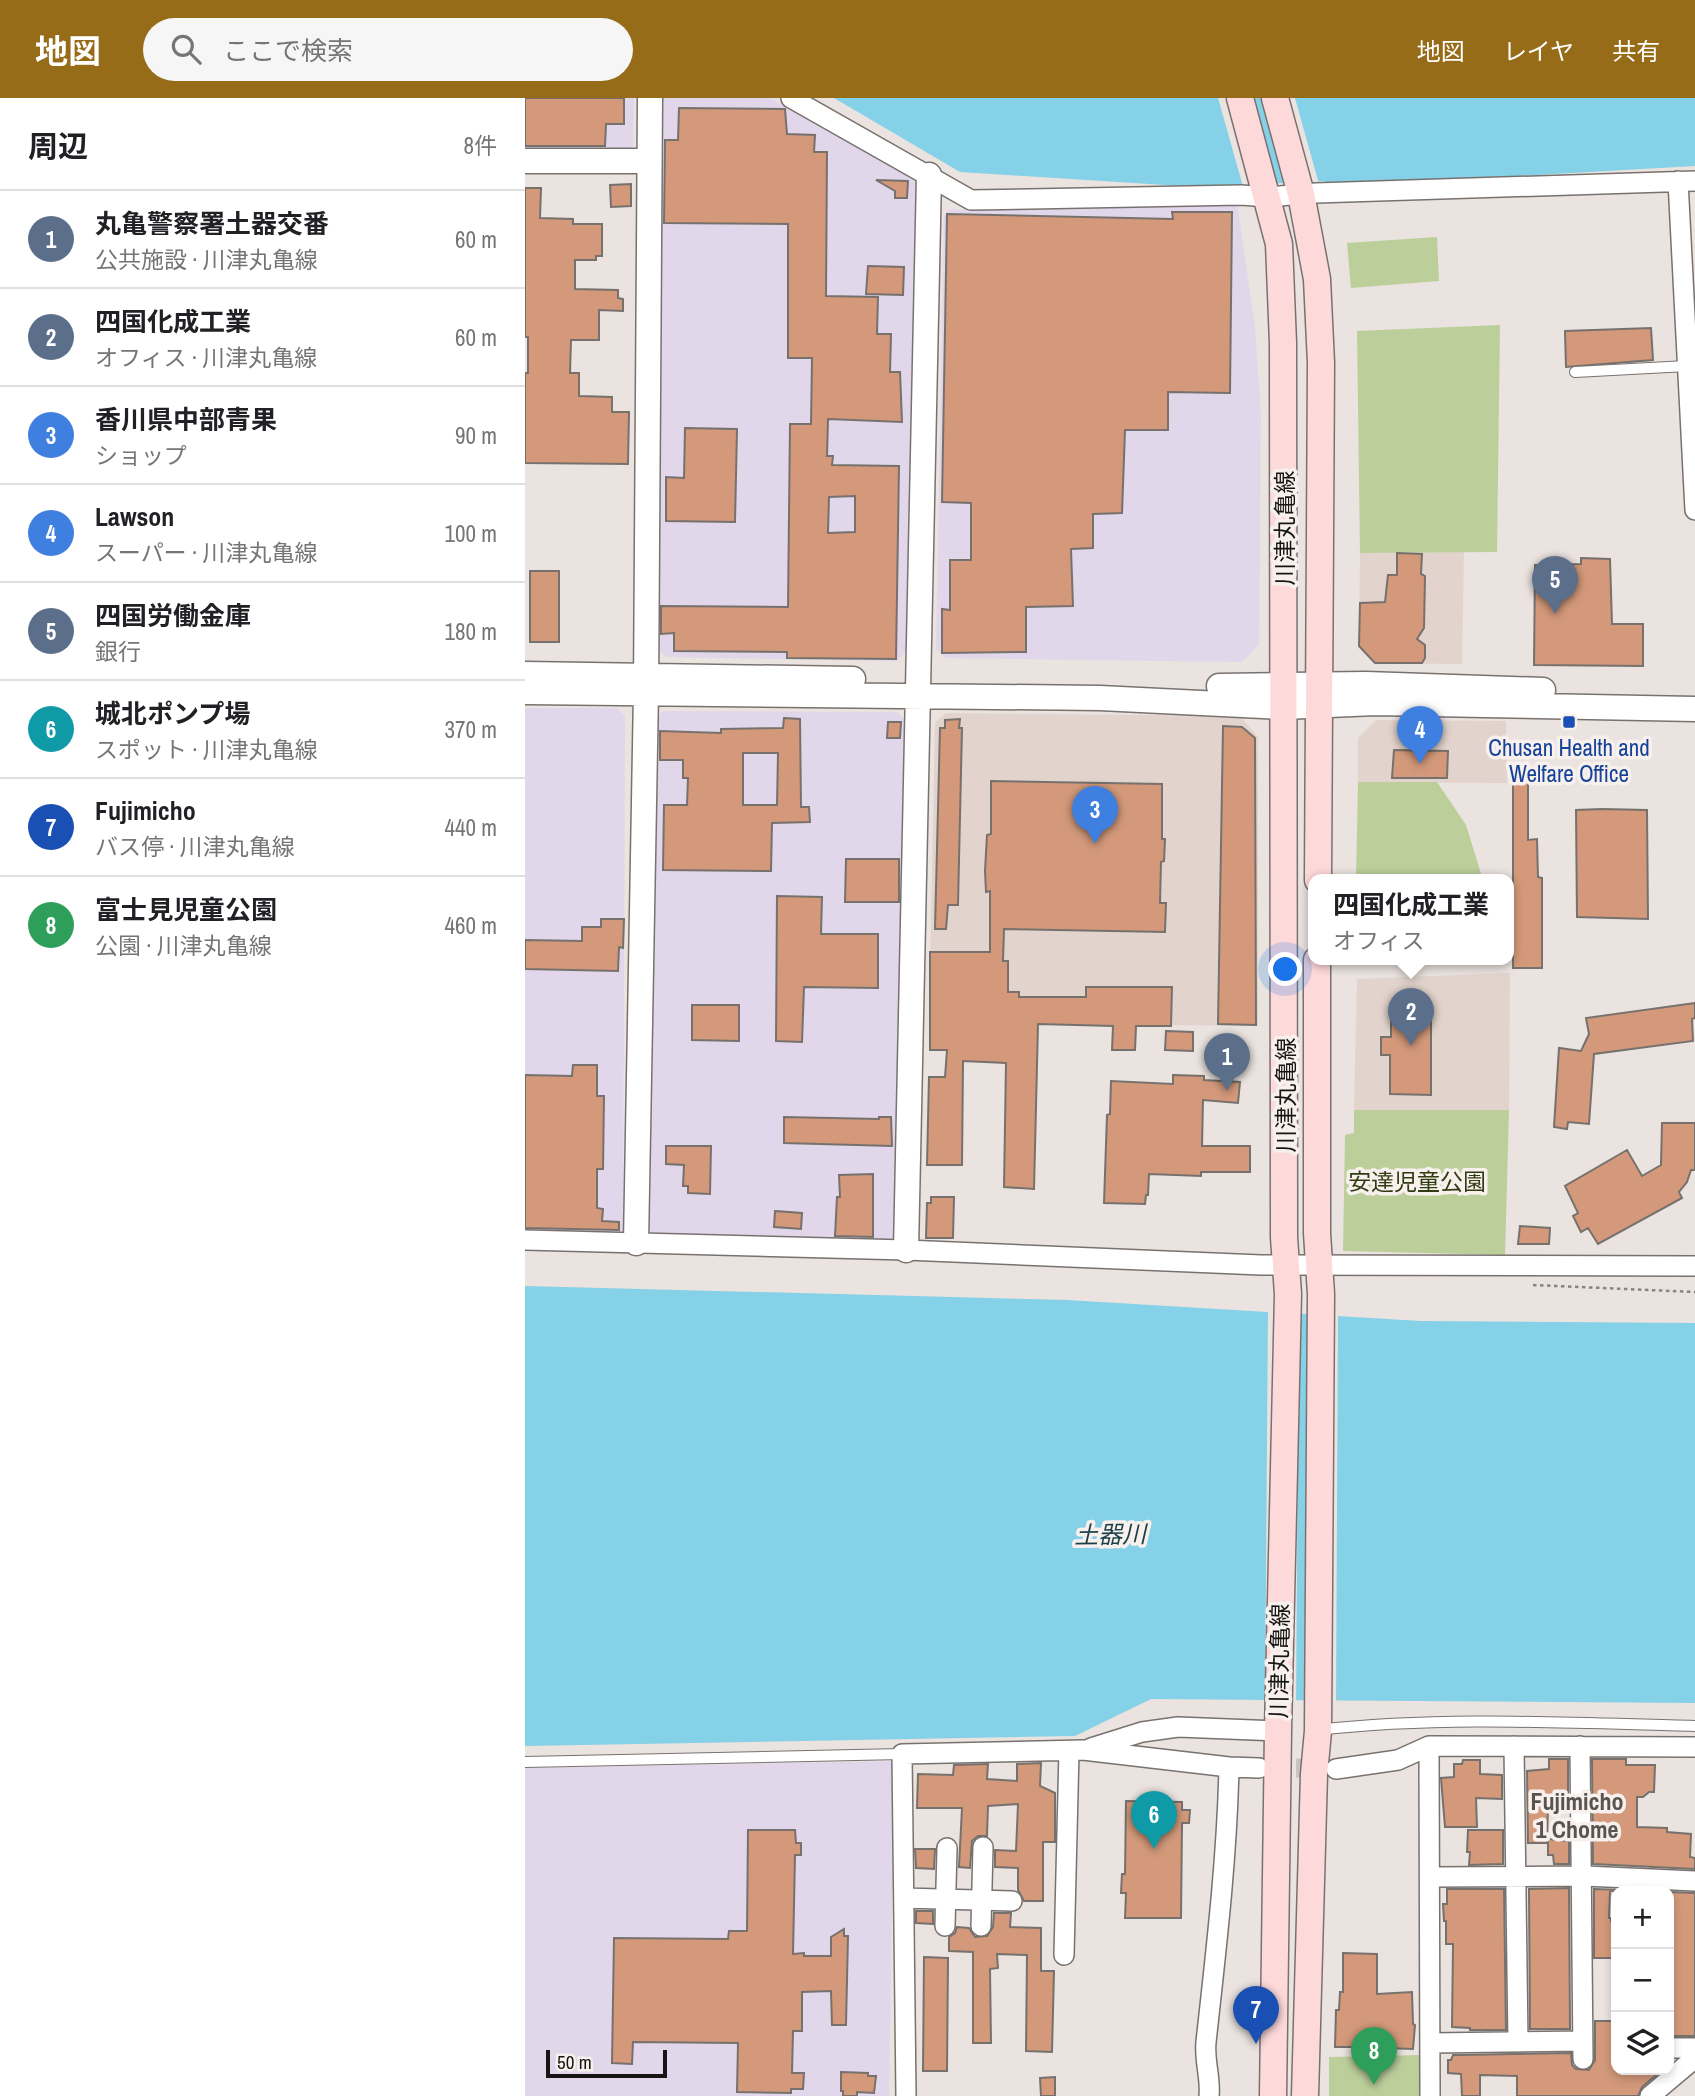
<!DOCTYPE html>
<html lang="ja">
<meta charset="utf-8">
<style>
body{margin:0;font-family:"Archivo Narrow","Noto Sans JP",sans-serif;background:#f6f6f6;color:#202124}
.controls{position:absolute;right:21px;bottom:21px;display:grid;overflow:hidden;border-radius:14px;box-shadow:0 4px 10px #0003}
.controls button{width:63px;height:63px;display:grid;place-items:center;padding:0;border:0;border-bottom:2px solid #e0e0e0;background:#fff;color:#202124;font:35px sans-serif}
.scale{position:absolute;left:21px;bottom:18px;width:121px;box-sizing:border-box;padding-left:7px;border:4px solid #171513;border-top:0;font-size:19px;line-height:24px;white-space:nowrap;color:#171513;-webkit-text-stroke:5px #f7f0ec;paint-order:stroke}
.you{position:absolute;left:761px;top:872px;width:24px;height:24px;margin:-18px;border:5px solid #fff;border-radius:50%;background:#1a73e8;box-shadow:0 0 0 10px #1a73e833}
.badge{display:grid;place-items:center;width:46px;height:46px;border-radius:50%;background:#966c18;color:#fff;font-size:23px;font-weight:700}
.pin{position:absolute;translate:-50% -58px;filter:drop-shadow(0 2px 4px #0008)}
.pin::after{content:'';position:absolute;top:37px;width:24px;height:21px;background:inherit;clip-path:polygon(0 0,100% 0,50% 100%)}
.popup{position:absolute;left:783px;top:776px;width:206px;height:91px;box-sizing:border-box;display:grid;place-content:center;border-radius:14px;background:#fff;filter:drop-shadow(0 2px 5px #0005);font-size:23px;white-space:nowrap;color:#757577}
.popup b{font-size:26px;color:#202124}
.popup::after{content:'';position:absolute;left:50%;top:100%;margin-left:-14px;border:14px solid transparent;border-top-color:#fff}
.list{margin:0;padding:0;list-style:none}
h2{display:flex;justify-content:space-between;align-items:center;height:91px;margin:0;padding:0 28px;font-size:30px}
h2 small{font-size:23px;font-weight:400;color:#757577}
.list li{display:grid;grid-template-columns:46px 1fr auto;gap:21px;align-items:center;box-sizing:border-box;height:98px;padding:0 28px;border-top:2px solid #e0e0e0}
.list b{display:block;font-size:26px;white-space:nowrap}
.list p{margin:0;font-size:23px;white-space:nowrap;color:#757577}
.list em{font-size:23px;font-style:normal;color:#757577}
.icon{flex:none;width:38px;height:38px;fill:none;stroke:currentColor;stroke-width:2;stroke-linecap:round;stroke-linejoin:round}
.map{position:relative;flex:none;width:1170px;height:1998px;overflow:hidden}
header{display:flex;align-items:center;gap:42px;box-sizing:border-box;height:98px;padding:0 35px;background:#966c18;color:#fff}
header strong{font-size:33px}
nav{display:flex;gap:38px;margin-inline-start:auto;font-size:24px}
.search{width:490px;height:63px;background:#f6f6f6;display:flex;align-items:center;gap:18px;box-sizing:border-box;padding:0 24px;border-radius:38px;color:#757577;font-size:26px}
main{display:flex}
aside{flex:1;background:#fff}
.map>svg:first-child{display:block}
</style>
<header>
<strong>地図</strong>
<div class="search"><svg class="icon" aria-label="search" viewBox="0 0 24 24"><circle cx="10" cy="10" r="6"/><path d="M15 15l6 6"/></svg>ここで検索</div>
<nav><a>地図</a><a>レイヤ</a><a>共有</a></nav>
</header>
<main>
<aside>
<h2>周辺<small>8件</small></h2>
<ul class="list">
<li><span class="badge" style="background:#5c6f8a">1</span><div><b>丸亀警察署土器交番</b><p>公共施設 · 川津丸亀線</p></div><em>60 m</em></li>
<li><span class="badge" style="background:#5c6f8a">2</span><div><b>四国化成工業</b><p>オフィス · 川津丸亀線</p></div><em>60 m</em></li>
<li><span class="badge" style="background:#3f7fe0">3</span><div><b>香川県中部青果</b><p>ショップ</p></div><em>90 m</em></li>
<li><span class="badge" style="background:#3f7fe0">4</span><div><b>Lawson</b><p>スーパー · 川津丸亀線</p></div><em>100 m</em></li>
<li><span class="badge" style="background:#5c6f8a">5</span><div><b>四国労働金庫</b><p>銀行</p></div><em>180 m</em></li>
<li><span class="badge" style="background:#0f9aa8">6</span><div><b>城北ポンプ場</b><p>スポット · 川津丸亀線</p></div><em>370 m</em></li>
<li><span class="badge" style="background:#1a4fb4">7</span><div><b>Fujimicho</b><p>バス停 · 川津丸亀線</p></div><em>440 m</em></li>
<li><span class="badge" style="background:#2e9e5b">8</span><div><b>富士見児童公園</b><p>公園 · 川津丸亀線</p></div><em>460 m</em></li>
</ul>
</aside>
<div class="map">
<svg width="1170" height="1998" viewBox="0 0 1170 1998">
<rect width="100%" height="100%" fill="#eae3df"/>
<path fill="#e2d4cc" d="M939 454 937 566 850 565 834 548 835 455Z
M421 615 715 618 733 639V928L404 925 410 624Z
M851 622 981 623 982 685 833 684V640Z
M985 875 984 1012H829L832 881Z"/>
<path fill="#e1d6ea" d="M0 0H109L108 48 103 52H0Z
M138 0H245L388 81 391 89 381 554 371 563 141 559 131 549Z
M712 105 730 230 736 317 734 546 717 564 421 560 411 551 419 118 423 112Z
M0 610H92L100 618 98 1132 91 1139 0 1138Z
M138 613 372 614 380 622 369 1140 364 1146 131 1140 125 1134 130 621Z
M369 1663 364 1998H0V1670Z"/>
<path fill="#bccf9b" d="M912 139 914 183 826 190 822 145Z
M975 227 972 454 835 455 832 233Z
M833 684H912L941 727 958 782H831Z
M829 1012H984L980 1157 818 1153 820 1037 829 1035Z
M895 1957 896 1998H804V1959Z"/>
<path fill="#85d1e7" d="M309 0H1170V68L799 89 800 83 718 87V92L435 74Z
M0 1188 542 1202 896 1223 1170 1225V1605L626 1601 550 1638 0 1648Z"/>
<path fill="#eae3df" d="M693 0H722L747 89 719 92Z
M740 0H770L794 86 765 88Z
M743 1210 774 1212 771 1606 740 1605Z
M785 1213 813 1215 811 1606H783Z"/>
<path fill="#d3997a" stroke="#77716e" stroke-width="2" fill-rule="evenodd" d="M0 0H99V26H81L80 48H0Z
M154 10 260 11 262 36 290 37 289 54H302L301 198 353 199 352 236H366L365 274H375L377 324 303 321 302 358H308L307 367 374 368 371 561 262 560V554L149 553V535L136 536V508L263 509 265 326H286L287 260H263V126L139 125 140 42H153ZM330 398V434L303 435 304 399Z
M351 82 383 83 382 100H370V93Z
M106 86V108L86 109 85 87Z
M0 90H16L15 120 48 121V126H77V158H71V162H50V191L93 192V200L98 201V213L74 212V242H46L45 275H54V298L87 299V314H104L103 366 0 365V275H3V239H0Z
M647 114H707L705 295 643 294V332H600L597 415 568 416V450L546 451 548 508 501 509V554L417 555V511L425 512V462H446V405L417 404 422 116 648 121Z
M343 168 379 169 378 197 341 196Z
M1126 230 1128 262 1041 269 1040 233Z
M160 330 212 331 210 424 141 423V379L159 380Z
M872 455 897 456 896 476 900 478 899 530 892 541 900 547V560L897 565H850L834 548 835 505 860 504 863 477H872Z
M1056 460 1085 461 1087 526H1118V568L1009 567 1010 467 1056 466Z
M5 473H34V544H5Z
M259 620 275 621 276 709H284L285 724 247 725 246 773 138 772 139 707H162L163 680H158V662H135V633L196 635V631L258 630ZM218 655H253L252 707H218Z
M435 621 434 630H437L433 807H423L421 831H410L415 630H420V622Z
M363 624H376L375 640H362Z
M698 628 717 629 730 640 731 927 693 926Z
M869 652 923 653 922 680H867Z
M988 670H1003V742L1012 741 1013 779 1017 780V870H988Z
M466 683 637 686V741H640L639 763 636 764 635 805H641L640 834 479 831 478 863H483V894H494V899H561V889H647L646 928H611L610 952H587L588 928 513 926 509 1091 479 1089 481 965 438 963 437 1067H402L404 979H420L422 952H405V854H465V793L461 794 460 773 462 737 466 736Z
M1077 711 1122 712 1123 821 1052 819 1051 712Z
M321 761H374V804H320Z
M252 798 297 799 296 836H353V890L279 889 277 944 251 943Z
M76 821H99L98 850 94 849 93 873 0 871V842L57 843V829H76Z
M866 905 906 906V997L865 996V957H856V939H866Z
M1170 905V920L1167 921 1168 943 1069 956 1064 1026 1043 1024 1042 1031 1029 1029 1034 950 1056 953 1064 936 1061 920Z
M167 907H214V943L167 942Z
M641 933 668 934V953L640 952Z
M48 967H72V998H79L78 1071H72V1110L78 1111 77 1123 94 1124V1132L0 1130V977L47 978Z
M648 977 679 978V982L715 984 713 1005 678 1002 677 1048H725V1074H676V1078L624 1076 623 1097H621L620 1106 579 1105 582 1017 585 1016 586 983 648 986Z
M259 1019 354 1021V1019H366L367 1048 259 1045Z
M1137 1025H1170V1072H1166L1162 1084 1154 1094 1157 1100 1073 1146 1063 1130 1056 1134 1048 1118 1053 1115 1040 1088 1102 1052 1117 1078 1136 1067Z
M141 1048H186L185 1096 163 1095V1088H158L159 1067 141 1066Z
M348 1076V1139L310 1138 312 1099H315L314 1077Z
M406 1099H429L428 1140H401L402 1105H406Z
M250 1113 277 1115 276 1131 249 1129Z
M995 1128 1025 1130 1024 1146H993Z
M1024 1661H1043V1708H1023L1022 1745H1003L1002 1673 1024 1671Z
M1067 1661H1101V1667H1130L1129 1694H1124L1118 1699H1112V1729L1142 1730V1734L1166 1736 1165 1759 1170 1760V1771L1068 1766Z
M938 1662H955V1676L977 1677V1701L951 1700 952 1729H920L916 1680 929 1679V1666H937Z
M516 1665 515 1688 530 1695V1744H518V1803H499L493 1792V1770L470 1769V1752L491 1753 493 1706 463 1708 462 1738H453L447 1743 445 1770 434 1769 437 1710H392L393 1676 428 1677 429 1667 463 1666 462 1681 492 1683V1666Z
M601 1703 657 1704V1712H665L664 1725H657L656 1820H600L601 1795H596L597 1776H600Z
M223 1732H270L271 1745H276V1757H270L268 1856 279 1855V1858H306V1839L319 1831V1838H323L321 1927H307L306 1893 277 1894V1933H268L267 1975H279L278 1991H266V1995L212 1994 213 1945 108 1944 107 1966 87 1965 89 1840 203 1841 204 1833H222Z
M943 1732H978V1766L944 1767 945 1754H942Z
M1023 1741 1044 1743V1766H1029L1028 1757H1023Z
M390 1751H410L409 1771 391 1770Z
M1044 1790 1045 1931H1005L1004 1791Z
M922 1791H979L981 1932H945V1930L927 1929 928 1846H921V1823H919L918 1806H922Z
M1069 1791 1126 1793H1085L1084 1820H1086V1823H1091V1860H1069Z
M1144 1794 1170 1795V1938H1146L1144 1910Z
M391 1813H408V1826L391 1825Z
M469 1815H486L485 1829 516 1830V1873H529L527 1954 501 1953 502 1857 472 1856 473 1870 465 1871 466 1945H448V1854L424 1853V1839L430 1835 432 1829 444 1830 450 1839 462 1838 468 1829Z
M818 1855 852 1856V1896L887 1894 888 1926 890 1927 888 1951 859 1950 860 1937 835 1936V1949H810L811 1912H814L815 1894H818Z
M399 1859 423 1860 422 1973H398Z
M1070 1923H1091V1972H1137L1117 1989 1113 1998H992V1978L955 1977V1998H937L936 1976 923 1975V1962H926L928 1957H937L1046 1955 1047 1967 1051 1971 1064 1972 1070 1962Z
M316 1974 343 1975V1978H351L349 1995 332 1994V1998H318V1993H316Z
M530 1979V1998H516L515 1980Z"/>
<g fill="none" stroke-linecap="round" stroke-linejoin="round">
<path stroke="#cac4c0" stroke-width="19" stroke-dasharray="19 10" stroke-linecap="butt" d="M742 1670H803"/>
<defs>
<path id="service" d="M1050 274 1162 268
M793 1632C918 1618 1044 1625 1170 1628
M0 1664 377 1656"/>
<path id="minor" d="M266 0 446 102 716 97 743 99 791 95 1170 83
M1153 83 1170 412
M0 1142 381 1152 736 1167 1170 1168
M904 1648 905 1998
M989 1648 993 1944
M1055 1648 1058 1961
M566 1650 617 1634 653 1629 753 1633
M811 1671 873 1662 904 1648 1170 1649
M905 1779 1060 1778 1170 1783
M379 1800 487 1803
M420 1828 422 1750
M456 1828 458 1749
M539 1857 544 1653
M906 1945 1058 1943
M1145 1950H1170
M381 1998 377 1656 558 1652 704 1669 734 1670
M684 1998C686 1980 679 1963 681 1944 691 1853 702 1761 704 1669
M1125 1998 1170 1960"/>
<path id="tertiary" d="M0 63H124
M0 576 328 581
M694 588 841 586 1018 592
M0 594 575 600 759 609 850 605 1170 611
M111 1145 121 594 125 0
M381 1152 404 77"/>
<path id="secondary" d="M715 0 754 146 758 245 759 1139 763 1196 753 1633 748 1998
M750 0 776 96 792 181 796 265 793 782
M780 1998 789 1676 793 1633 796 1196 792 1135V862"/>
</defs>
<use href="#service" stroke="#78726f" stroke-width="12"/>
<use href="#minor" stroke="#78726f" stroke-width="22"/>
<use href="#tertiary" stroke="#78726f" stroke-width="27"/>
<use href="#secondary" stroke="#78726f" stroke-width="29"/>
<path stroke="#888481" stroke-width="2.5" stroke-dasharray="3.5 3.5" stroke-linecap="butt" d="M1008 1187 1170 1194"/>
<use href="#service" stroke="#fff" stroke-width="10"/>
<use href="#minor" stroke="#fff" stroke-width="19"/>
<use href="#tertiary" stroke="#fff" stroke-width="24"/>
<use href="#secondary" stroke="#fed9da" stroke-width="26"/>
</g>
<rect fill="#1a4fb4" stroke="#f7f0ec" stroke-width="2.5" x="1037" y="617" width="14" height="14" rx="3.5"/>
<g text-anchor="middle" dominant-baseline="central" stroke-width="7" stroke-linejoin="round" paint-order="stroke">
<g font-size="23" fill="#171513" stroke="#f7f0ec">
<text transform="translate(759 430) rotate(-90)">川津丸亀線</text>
<text transform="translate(760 997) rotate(-90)">川津丸亀線</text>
<text transform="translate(754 1563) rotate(-89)">川津丸亀線</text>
</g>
<g font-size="23" fill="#164399" stroke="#f7f0ec">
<text x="1044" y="649">Chusan Health and<tspan x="1044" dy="26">Welfare Office</tspan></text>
</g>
<g font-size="23" fill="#2f3c11" stroke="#f7f0ec">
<text x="892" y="1083">安達児童公園</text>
</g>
<g font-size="24" font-style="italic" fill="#1b3f49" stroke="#f7f0ec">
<text transform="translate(585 1436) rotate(-1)">土器川</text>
</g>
<g font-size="24" font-weight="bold" fill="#5a5451" stroke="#f7f0ec">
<text x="1052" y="1703">Fujimicho<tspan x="1052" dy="28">1 Chome</tspan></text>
</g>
</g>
</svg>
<div class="controls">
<button>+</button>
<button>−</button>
<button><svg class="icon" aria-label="layers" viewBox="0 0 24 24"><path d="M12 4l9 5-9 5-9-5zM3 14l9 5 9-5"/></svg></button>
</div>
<div class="scale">50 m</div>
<div class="you"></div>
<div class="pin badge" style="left:702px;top:993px;background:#5c6f8a">1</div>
<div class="pin badge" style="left:886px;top:948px;background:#5c6f8a">2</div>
<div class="popup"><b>四国化成工業</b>オフィス</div>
<div class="pin badge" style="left:570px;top:746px;background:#3f7fe0">3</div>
<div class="pin badge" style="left:895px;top:666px;background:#3f7fe0">4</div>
<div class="pin badge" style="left:1030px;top:516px;background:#5c6f8a">5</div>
<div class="pin badge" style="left:629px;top:1751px;background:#0f9aa8">6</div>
<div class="pin badge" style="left:731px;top:1946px;background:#1a4fb4">7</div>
<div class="pin badge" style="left:849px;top:1987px;background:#2e9e5b">8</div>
</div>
</main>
